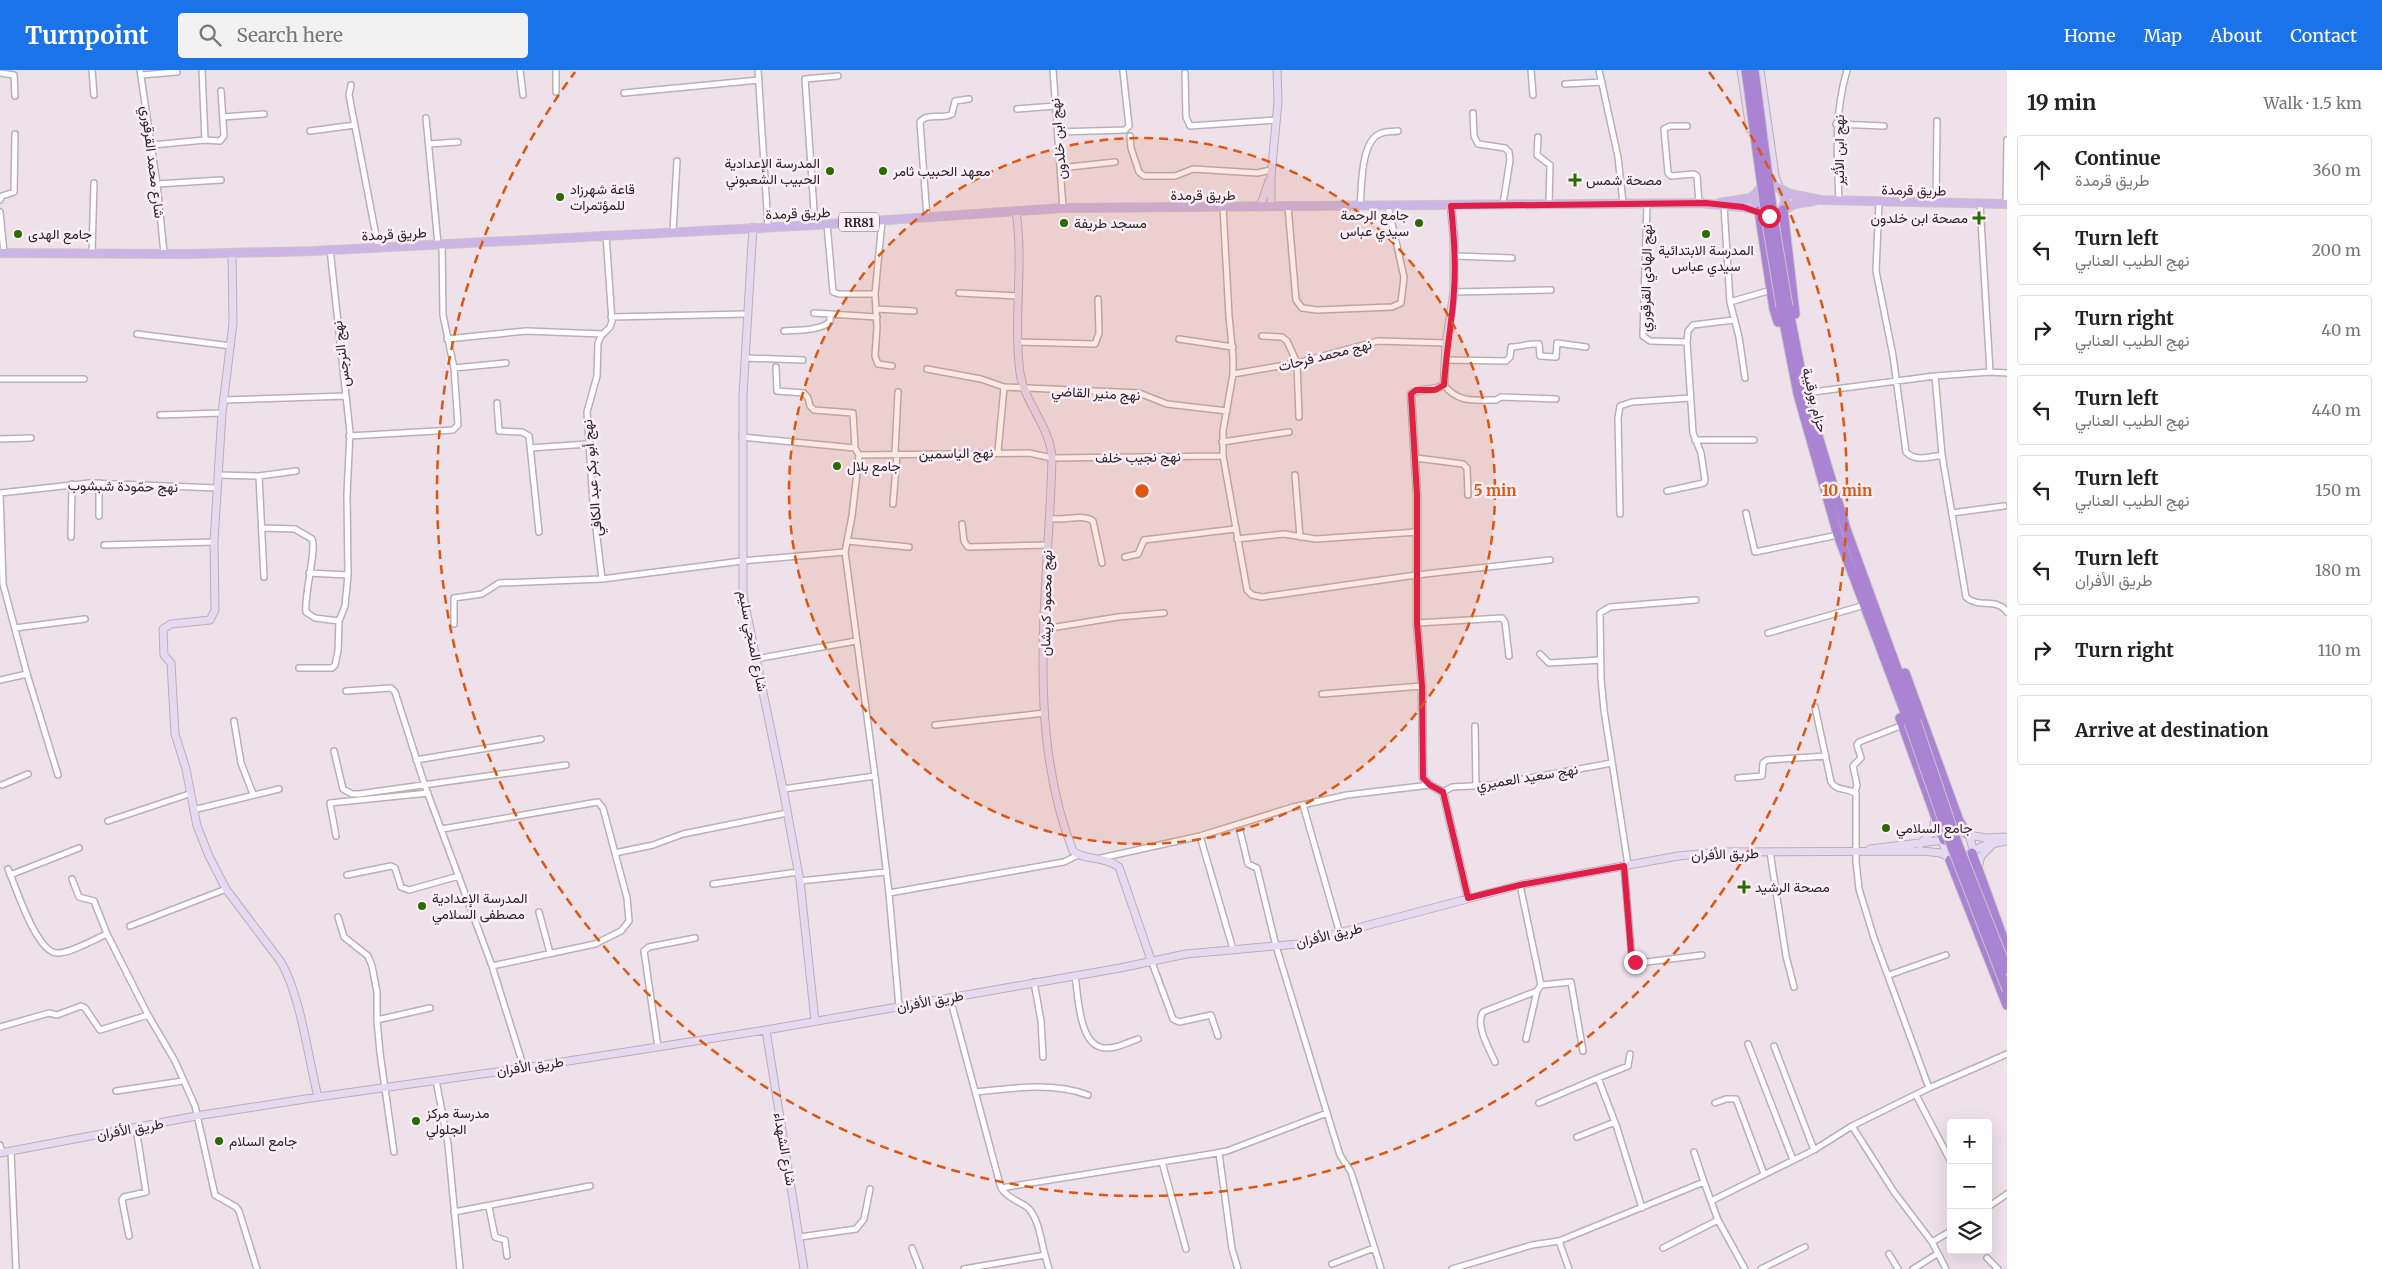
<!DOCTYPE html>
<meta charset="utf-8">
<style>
body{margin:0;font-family:Merriweather,Vazirmatn,serif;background:#f2f2f2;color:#222}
.controls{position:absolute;right:15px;bottom:15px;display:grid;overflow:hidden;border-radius:5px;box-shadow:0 5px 20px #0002}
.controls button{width:45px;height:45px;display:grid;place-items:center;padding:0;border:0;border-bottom:1px solid #e0e0e0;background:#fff;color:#222;font:25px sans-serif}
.stop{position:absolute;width:15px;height:15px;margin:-11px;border:4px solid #e11d48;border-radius:50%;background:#fff}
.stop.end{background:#e11d48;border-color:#fff;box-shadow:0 1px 5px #0008}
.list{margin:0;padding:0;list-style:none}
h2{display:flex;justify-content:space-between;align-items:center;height:65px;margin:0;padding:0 20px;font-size:21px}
h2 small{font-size:16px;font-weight:400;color:#767676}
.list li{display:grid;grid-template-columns:32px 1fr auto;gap:15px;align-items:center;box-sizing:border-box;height:70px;margin:0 10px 10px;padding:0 10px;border:1px solid #e0e0e0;border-radius:5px}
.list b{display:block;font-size:19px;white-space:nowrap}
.list p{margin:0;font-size:16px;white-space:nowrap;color:#767676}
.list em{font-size:16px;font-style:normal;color:#767676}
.icon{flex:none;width:28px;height:28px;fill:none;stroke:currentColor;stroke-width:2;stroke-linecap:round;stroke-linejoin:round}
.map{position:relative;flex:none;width:2007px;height:1199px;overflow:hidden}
header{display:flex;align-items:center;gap:30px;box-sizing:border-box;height:70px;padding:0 25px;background:#1a73e8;color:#fff}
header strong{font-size:24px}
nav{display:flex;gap:28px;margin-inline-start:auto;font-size:18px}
.search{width:350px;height:45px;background:#f2f2f2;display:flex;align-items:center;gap:12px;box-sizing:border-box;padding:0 18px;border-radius:5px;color:#767676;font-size:19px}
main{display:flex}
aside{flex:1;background:#fff}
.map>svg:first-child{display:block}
</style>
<header>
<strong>Turnpoint</strong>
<div class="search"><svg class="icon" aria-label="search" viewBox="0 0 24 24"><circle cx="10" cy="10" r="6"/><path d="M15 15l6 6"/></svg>Search here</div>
<nav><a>Home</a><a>Map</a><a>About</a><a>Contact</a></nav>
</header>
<main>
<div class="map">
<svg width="2007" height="1199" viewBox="0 0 2007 1199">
<rect width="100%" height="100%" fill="#eee1ea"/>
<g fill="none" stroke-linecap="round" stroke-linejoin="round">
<defs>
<path id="street" d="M92 0 94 25
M140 0 157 114 164 183
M520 0 523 25
M556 0V22
M758 0 768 156
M1053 0 1063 138
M1531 0 1533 25
M1599 0 1618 87 1623 133
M0 3 14 5 15 26
M1185 3 1186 47 1190 56 1276 50
M141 5 177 2
M1565 14 1602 12
M351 15 349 25 378 176
M624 23 759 10
M1017 39 1055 36
M1473 43 1474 66 1478 74 1505 78 1509 82 1510 90 1503 134
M223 47 264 44
M426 48 438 174
M1836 54 1884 56
M1687 56H1670L1664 59 1668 103 1671 106 1694 104 1697 106 1699 133
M310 61 355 55
M1058 62 1125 60 1129 56 1123 1
M1130 66 1131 78 1139 102 1144 106H1175L1193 99 1257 103 1271 100
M1538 67 1537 85 1550 95 1549 134
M205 70 220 71 224 66 221 21
M429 74 458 72
M152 75 205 70 202 0
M1060 98 1115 92
M157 114 221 110
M0 130 2 126 14 122 15 64
M1839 130C1837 84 1834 45 1847 0
M1879 132 1876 201 1893 286 1906 382C1915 392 1930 387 1942 385L1966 527C1978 539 1997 527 2007 542
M1936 133 1937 51
M1647 134 1643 266 1650 271 1687 272 1688 261 1693 255 1734 250
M1980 134 1990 302
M2006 134 2007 70
M1360 136C1362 117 1360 69 1382 63 1387 61 1393 62 1398 61
M1724 136 1730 232 1739 267 1745 308
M1223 137 1229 246 1233 287V304L1223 361V386L1247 520 1252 525 1262 527 1416 505 1550 490
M1288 137 1296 230 1302 238 1317 240 1392 237 1401 233 1404 207 1388 136
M0 142 4 183
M927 148 920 52C927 42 943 50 952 44L955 31 969 29
M882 151 875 224 877 257 875 286 878 294 892 296
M827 154 833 222 839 224H875
M815 155 805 9 838 6
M673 161 677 91
M92 182 94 113
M1455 186 1512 188
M1454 222 1551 220
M959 223 1019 226
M1730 232 1771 220
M876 239 914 241
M814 243 877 247
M611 247 747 244
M784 261C799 260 818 261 830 252V244
M137 264 231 276
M1262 266 1282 267 1287 271 1297 293 1299 347
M447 269 526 261 603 264
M1179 269 1233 277
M1018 272 1095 274 1099 263 1098 229
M745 288 803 290
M1445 290 1506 291 1510 287 1511 277C1521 277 1529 273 1539 274L1540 286 1556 287 1557 273 1586 277
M776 297 777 321 804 323 808 328 810 336 814 340 853 343 855 378
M454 298 506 293
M927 299 981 309 1004 317
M1233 304 1297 293 1378 271 1446 273
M1935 306 1990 302 2007 303
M0 309H84
M1444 315C1458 333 1474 330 1496 330L1501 327 1556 329
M1805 323 1935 306 1942 385
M346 326 350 362 347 424 348 505
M223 330 346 326 330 179
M497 333 499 361 522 362 529 366 539 462
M160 345 222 343
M349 366 453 360 458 355 454 298 443 245 442 174
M742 367 855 378 859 385 852 446 845 482 875 706 889 823 899 937
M0 369 31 368
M1695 370H1754
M1222 372 1289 362
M530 378 588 374
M998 382 1004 317 1139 323 1167 334 1227 341
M895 383 898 322
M859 385 1029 383 1052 388 1223 386
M1416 388 1463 394 1467 398 1468 425
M218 405 259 406 296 401
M1295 405 1300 467
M259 406 264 507
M1667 421 1704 413 1705 410 1701 383 1693 363 1687 272
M0 423 90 413 217 418
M893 434 897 384
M1746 443 1755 482 1838 465
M1952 443 2004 436
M1620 444 1618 348 1620 336 1632 332 1690 328
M99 446V413
M1049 448C1063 452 1082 443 1093 451L1102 493
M962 454 964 471 968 477 1047 475
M263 458 295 459 312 469C317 480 304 523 306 542L315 548 339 551 338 581 335 595 332 598H299
M71 467 72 414
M1237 469 1284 464 1316 469 1417 462
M847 471 909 477
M104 475 214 472
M1125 487 1138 484 1144 470 1235 459
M309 503 348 505 345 536 339 551
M602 509 593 433 587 342 597 306 598 273 601 266 610 257 612 251 606 165
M1417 553 1502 548 1505 552 1509 586
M454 554V528L482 524 499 513 602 509 742 491 845 482
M15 558 85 549
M1044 559 1118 547 1164 543
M1768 563 1865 535
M1540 584 1549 593 1601 590
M755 589 856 571
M27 604 58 705
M0 610 27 604 3 514 0 423
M346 621 391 618 395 622 425 716 492 896 524 998
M1322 624 1422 616
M234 651 241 693 253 724
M935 655 1045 643
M1475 656 1476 716
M334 681 343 719 352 724H359L566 695
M416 690 541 669
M1738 708 1762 706 1763 693 1767 690 1826 686
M2 715 28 704
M783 719 875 706
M1443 722 1452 717 1491 715 1612 693
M1855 722 1857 715 1853 696 1861 688 1857 675 1859 672 1903 655
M1303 735 1340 864
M193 740 279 719
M108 751 189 724
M442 759 598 732 603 738 627 828 629 851 621 861 595 874 492 896
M336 766 330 733 428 723
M1200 766 1233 879
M1770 782 1786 886 1794 917
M615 783 653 775 683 764 787 743
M1101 788 1200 766 1293 737 1347 725 1430 715
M1628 795 1604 640 1601 609 1600 543 1610 537 1696 530
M1624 796 1632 890 1639 893 1702 885
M8 799C16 817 36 882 57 883 69 884 95 869 107 864
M10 805 79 778
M347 805 391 796 395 798 401 817 409 820 459 806
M72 809 79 827 94 831 107 864 148 945 175 991 195 1036 215 1125 236 1137 239 1141 257 1199
M800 811 886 802
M713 814 798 802
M1520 815 1541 915 1571 912 1583 981
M889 823 1064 792 1078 785
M539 842 550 883
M338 847 344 867 368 886 372 896 377 922V950L380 983 394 1082
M130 856 226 819
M1151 890 1173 949 1179 952 1211 945 1218 966
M1889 905 1946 885
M1075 906C1078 924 1079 971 1100 977 1112 981 1126 973 1138 969
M1034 912 1041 951 1043 987
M950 928 1001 1118 1211 1084 1227 1081 1327 1043 1276 876 1257 798 1248 794 1240 761
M377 950 430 938
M0 957 49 943 57 945 81 936 85 938 100 960 148 945
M1526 969 1537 921
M1748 974 1793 1090
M1774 976 1814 1080
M658 977 644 881 649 877 695 868
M1495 992C1489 978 1475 956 1483 942L1537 921 1541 915
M1598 1008 1628 996 1630 984
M436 1010 448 1074 460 1199
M1929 1018 2007 984
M116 1021 183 1011
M976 1022C1013 1018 1053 1012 1088 1025
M1916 1025 1951 1092
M1539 1033 1598 1008 1617 1058 1642 1138
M1715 1033 1726 1029H1736L1764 1104
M1327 1043 1340 1085 1351 1102 1381 1199
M1852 1056 1894 1122 1932 1172 1946 1199
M1577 1067 1615 1052
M0 1075 2 1083
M11 1081 16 1199
M1694 1082 1704 1112
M1219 1083 1232 1179 1238 1199
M1162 1092 1186 1179
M489 1137 495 1167 505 1170 507 1186
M1988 1137 2007 1124
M454 1142 590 1116
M129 1166 122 1130 124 1127 146 1122 136 1058
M800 1167 856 1159 864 1149 870 1119
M1559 1171 1569 1199
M1932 1172 1951 1161
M912 1178 920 1199
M1663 1178 1718 1150
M1889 1184 1898 1199
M1045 1185 1049 1199
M1987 1188 1998 1199
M1332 1194 1374 1178
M964 1199 1045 1185C1041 1171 1039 1150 1029 1139 1022 1131 1011 1132 1001 1118
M1452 1199 1532 1175 1559 1171 1704 1112 1711 1131
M1745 1199 1718 1150 1711 1131 1814 1080 1852 1056 1929 1018 1874 868 1859 819 1856 792V724C1848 717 1837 722 1831 712L1815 637
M1761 1199 1805 1177
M1913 1199 1937 1184"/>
<path id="secondary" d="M1741 0 1750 59
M1760 0 1775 105 1779 117
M1271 136V106L1278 32 1277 0
M1451 136 1454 168V222L1446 273 1444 315C1433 322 1420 317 1411 324L1417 425V553L1422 616 1423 708 1430 715 1443 722 1468 828
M1260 137 1269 111
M1016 141C1024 195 1013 249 1020 303 1025 334 1050 356 1052 388 1049 517 1024 657 1073 781 1085 791 1102 785 1119 797L1151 890
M753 157 743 325V525L783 719 800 811 815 951
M232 183 233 253 222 343 214 472 215 540 210 550 171 554 163 559 164 585 171 593 175 664 186 699 197 756 209 786 226 819 281 892C301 927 308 987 318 1027
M1969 765 1986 768 2007 767
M1920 774 1933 761 1935 748
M1870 779 1944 770
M1972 781 1986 775 2007 771
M1978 798 1981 786 1991 776
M766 960 804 1199
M0 1083 196 1046 318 1027 524 998 766 960 1120 898 1186 884 1297 874 1520 815 1678 786 1719 782 1923 781C1929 782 1934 782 1940 783 1953 788 1965 801 1973 779L1969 765C1959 758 1948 761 1943 772L1946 786"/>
<path id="primary" d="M1755 130a15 15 0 1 1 30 0a15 15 0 1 1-30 0Z
M1781 119 1790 124 1821 130 2007 134
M1719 133 1750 128 1757 123
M1783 140 1795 134 1814 131
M0 183 187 184 313 181 815 155 1063 138 1699 133 1743 137 1759 141"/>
<path id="highway" d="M1783 140 1795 244
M1759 141 1774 239 1778 252
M1788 236 1805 323 1847 462 1916 651
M1781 237 1798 324 1838 465 1909 653
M1905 603 1959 751 1967 764
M1900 648 1944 770
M1972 783 2007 879
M1950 790 2007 935"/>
</defs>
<use href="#street" stroke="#bbafb7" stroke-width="8"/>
<use href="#secondary" stroke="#bbafb7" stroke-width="9"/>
<use href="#primary" stroke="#c7c6c7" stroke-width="10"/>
<use href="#highway" stroke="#c7c6c7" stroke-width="11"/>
<use href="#street" stroke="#fff" stroke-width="5"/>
<use href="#secondary" stroke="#e6daf2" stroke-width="7"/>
<use href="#primary" stroke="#ccb5e5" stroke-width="8"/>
<use href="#highway" stroke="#aa83d3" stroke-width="9"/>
<defs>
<path id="highway-bridge" d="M1746 0 1767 153 1781 237
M1754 0 1774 153 1788 236
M1916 651 1958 775 2007 899
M1909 653 1952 777 2007 920"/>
</defs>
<use href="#highway-bridge" stroke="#c7c6c7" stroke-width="11" stroke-linecap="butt"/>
<use href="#highway-bridge" stroke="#aa83d3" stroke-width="9"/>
</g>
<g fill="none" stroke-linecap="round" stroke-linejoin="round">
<path stroke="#e11d48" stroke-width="6" d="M1635 892 1632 890 1631 882 1624 796 1520 815 1468 828 1443 722 1430 715 1423 708 1422 616 1417 553V425L1411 324 1416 320H1435L1444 315C1446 283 1452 253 1454 221 1456 193 1454 164 1451 136L1706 133 1743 137 1769 146"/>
</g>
<circle cx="1142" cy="421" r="353" fill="#de560d" fill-opacity=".12"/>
<g fill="none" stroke="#de560d" stroke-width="2.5" stroke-dasharray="9 6">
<circle cx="1142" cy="421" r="353"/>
<path d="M1709 2A705 705 0 1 1 575 2"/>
</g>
<g fill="#2a6b00" stroke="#fbeef7" stroke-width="2">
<circle cx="830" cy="101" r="5"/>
<circle cx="883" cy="101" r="5"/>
<path d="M1572.5 102.5h5v5h5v5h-5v5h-5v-5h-5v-5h5z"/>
<circle cx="560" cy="127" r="5"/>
<path d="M1976.5 140.5h5v5h5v5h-5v5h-5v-5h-5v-5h5z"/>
<circle cx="1064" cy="153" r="5"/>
<circle cx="1419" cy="153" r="5"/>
<circle cx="18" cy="164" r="5"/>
<circle cx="1706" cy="164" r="5"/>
<circle cx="837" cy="396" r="5"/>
<circle cx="1886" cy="758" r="5"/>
<path d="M1741.5 809.5h5v5h5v5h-5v5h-5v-5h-5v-5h5z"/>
<circle cx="422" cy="836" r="5"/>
<circle cx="416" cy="1051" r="5"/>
<circle cx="219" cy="1071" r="5"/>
</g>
<g text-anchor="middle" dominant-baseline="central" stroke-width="5" stroke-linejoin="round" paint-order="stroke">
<rect fill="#fbeef7" stroke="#686165" stroke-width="1" x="839" y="142.5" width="40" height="19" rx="4"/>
<g font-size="12" font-weight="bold" fill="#292427">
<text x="859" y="152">RR81</text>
</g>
<g font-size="14" fill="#292427" stroke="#fbeef7">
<text transform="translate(1058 69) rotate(-95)">نهج ابن خلدون</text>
<text transform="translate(1839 80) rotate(-90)">نهج ابن الأثير</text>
<text transform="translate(153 92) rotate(83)">شارع محمد القرقوري</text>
<text transform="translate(1914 120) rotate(1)">طريق قرمدة</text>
<text x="1203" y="125">طريق قرمدة</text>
<text transform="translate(798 143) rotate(-2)">طريق قرمدة</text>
<text transform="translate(394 164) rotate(-3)">طريق قرمدة</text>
<text transform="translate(1646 208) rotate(-89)">نهج الهادي القرقوري</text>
<text transform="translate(341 284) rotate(-97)">نهج النرجس</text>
<text transform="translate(1325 285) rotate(-14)">نهج محمد فرحات</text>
<text transform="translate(1096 323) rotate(3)">نهج منير القاضي</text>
<text transform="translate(1815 330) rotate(76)">حزام بورقيبة</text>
<text transform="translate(956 383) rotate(-1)">نهج الياسمين</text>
<text transform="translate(1138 387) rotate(-1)">نهج نجيب خلف</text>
<text transform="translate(592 408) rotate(-95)">نهج أبو بكر عبد الكافي</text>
<text transform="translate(123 416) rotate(1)">نهج حمّودة شبشوب</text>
<text transform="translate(1046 533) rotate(-89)">نهج محمود كريشان</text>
<text transform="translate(753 571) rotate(79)">شارع المنجي سليم</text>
<text transform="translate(1527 707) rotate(-9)">نهج سعيد العميري</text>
<text transform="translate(1725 784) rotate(-2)">طريق الأفران</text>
<text transform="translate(1329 865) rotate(-13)">طريق الأفران</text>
<text transform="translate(930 931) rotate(-10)">طريق الأفران</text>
<text transform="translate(530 996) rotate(-8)">طريق الأفران</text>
<text transform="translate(130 1059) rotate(-10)">طريق الأفران</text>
<text transform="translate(785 1079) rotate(80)">شارع الشهداء</text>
</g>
<g font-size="14" fill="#292427" stroke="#fbeef7" text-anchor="start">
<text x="820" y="93" text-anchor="end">المدرسة الإعدادية<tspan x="820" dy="16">الحبيب الشعبوني</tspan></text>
<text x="893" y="101">معهد الحبيب ثامر</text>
<text x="1586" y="110">مصحة شمس</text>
<text x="570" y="119">قاعة شهرزاد<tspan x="570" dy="16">للمؤتمرات</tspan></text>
<text x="1409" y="145" text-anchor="end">جامع الرحمة<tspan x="1409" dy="16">سيدي عباس</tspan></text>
<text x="1968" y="148" text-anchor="end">مصحة ابن خلدون</text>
<text x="1074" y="153">مسجد طريفة</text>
<text x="28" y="164">جامع الهدى</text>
<text x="1706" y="180" text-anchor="middle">المدرسة الابتدائية<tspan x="1706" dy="16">سيدي عباس</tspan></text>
<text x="847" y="396">جامع بلال</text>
<text x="1896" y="758">جامع السلامي</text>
<text x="1755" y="817">مصحة الرشيد</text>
<text x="432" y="828">المدرسة الإعدادية<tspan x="432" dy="16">مصطفى السلامي</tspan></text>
<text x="426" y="1043">مدرسة مركز<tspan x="426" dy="16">الجلولي</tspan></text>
<text x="229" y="1071">جامع السلام</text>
</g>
</g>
<circle cx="1142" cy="421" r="8" fill="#de560d" stroke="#fbeef7" stroke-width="2.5"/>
<g font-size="15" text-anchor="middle" font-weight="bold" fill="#de560d" stroke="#fbeef7" stroke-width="5" stroke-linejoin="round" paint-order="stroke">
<text x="1495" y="426">5 min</text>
<text x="1847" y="426">10 min</text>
</g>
</svg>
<div class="controls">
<button>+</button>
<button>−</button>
<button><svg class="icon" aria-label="layers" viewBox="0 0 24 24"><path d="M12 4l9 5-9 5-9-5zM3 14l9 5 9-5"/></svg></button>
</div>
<div class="stop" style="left:1769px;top:146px"></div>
<div class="stop end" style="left:1635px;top:892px"></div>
</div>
<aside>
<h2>19 min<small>Walk · 1.5 km</small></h2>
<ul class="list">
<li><svg class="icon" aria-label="ahead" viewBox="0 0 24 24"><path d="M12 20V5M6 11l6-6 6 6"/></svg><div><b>Continue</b><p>طريق قرمدة</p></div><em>360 m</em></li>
<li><svg class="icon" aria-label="left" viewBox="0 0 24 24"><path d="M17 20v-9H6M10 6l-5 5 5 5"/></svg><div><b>Turn left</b><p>نهج الطيب العنابي</p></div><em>200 m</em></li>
<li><svg class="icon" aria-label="right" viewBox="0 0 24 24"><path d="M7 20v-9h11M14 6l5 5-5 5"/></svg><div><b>Turn right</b><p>نهج الطيب العنابي</p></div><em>40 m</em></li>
<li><svg class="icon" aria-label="left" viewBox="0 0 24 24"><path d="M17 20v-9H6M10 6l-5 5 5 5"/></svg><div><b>Turn left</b><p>نهج الطيب العنابي</p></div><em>440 m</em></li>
<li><svg class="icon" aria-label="left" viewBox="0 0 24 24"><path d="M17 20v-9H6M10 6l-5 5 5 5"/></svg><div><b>Turn left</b><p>نهج الطيب العنابي</p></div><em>150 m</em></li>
<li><svg class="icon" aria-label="left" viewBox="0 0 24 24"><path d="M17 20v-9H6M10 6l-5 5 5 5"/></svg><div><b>Turn left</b><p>طريق الأفران</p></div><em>180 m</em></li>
<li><svg class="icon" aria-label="right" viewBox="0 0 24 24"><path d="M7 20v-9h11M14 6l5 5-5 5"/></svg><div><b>Turn right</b></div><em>110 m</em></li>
<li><svg class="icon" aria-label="arrive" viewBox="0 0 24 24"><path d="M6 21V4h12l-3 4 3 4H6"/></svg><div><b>Arrive at destination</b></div></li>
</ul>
</aside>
</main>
